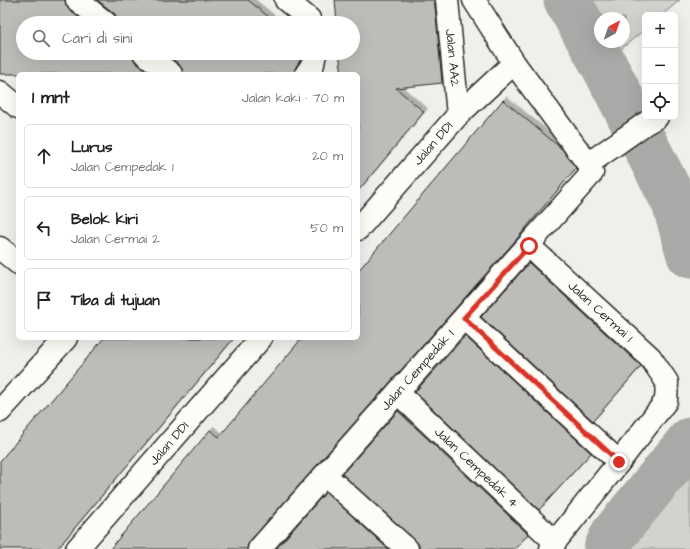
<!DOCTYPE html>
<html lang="id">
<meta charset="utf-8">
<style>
body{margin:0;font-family:"Architects Daughter",sans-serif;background:#f6f6f6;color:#202124}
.controls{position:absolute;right:12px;top:12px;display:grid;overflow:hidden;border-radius:6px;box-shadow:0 4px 16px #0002}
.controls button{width:36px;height:36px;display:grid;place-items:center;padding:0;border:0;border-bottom:1px solid #e0e0e0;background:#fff;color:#202124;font:20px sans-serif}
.compass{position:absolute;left:594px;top:12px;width:36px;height:36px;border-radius:50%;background:#fff;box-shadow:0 4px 16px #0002;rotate:40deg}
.stop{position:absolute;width:12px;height:12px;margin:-9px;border:3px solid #d93025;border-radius:50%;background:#fff}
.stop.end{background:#d93025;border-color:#fff;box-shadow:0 1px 4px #0008}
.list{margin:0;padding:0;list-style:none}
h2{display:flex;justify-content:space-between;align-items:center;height:52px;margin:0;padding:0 16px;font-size:17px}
h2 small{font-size:13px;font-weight:400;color:#757577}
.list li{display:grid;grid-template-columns:26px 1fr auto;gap:12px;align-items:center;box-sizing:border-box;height:64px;margin:0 8px 8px;padding:0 8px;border:1px solid #e0e0e0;border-radius:6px}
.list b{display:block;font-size:15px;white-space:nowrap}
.list p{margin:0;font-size:13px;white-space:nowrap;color:#757577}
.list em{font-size:13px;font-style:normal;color:#757577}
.icon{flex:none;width:22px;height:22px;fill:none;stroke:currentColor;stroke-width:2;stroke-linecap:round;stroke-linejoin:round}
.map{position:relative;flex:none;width:690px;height:549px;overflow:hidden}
.search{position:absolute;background:#fff;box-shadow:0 4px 16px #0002;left:16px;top:16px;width:344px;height:44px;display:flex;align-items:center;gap:10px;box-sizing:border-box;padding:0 14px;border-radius:22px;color:#757577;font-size:15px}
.panel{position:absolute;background:#fff;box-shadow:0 4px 16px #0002;left:16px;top:72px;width:344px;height:268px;border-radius:6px}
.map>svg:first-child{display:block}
</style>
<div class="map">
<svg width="690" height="549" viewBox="0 0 690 549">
<defs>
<filter id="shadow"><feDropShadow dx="3.5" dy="-3.5" stdDeviation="0" flood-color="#0004"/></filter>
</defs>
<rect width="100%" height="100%" fill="#f0efeb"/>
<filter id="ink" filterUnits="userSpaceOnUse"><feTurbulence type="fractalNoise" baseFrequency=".025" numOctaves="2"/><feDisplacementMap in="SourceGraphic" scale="8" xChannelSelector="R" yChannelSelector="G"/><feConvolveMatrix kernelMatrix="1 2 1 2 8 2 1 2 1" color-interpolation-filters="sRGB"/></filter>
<g filter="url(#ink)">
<path fill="#d3d2cf" stroke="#7f7e7d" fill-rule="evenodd" d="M569 0H680L662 15H645V29L603 64ZM600 18H624V42H600Z
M690 441V549H607L614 534Z"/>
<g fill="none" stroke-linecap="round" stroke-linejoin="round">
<path stroke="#aaa9a7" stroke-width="47" d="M567 0 605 67 675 203 690 255
M607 549 614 534 690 441"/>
</g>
<path fill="#bdbcb8" stroke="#2b2b2b" filter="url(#shadow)" d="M0 0H65L66 5 69 10 86 23H23V53H132L133 58 136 63 151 74H0Z
M97 0H248L276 23H118L117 18 114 13Z
M335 0H434L436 15 442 83 396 88 424 112 358 191V74H342L339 53H353V23H337Z
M164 53H302L301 59 296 67 294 74H183L182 69 179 64Z
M503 100 562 149 576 168 515 241 250 541 247 549H110L210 430 219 437 302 338H358V271Z
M529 263 641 366 593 421 481 317Z
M465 336 591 453 539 510 415 392Z
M104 338H234L57 549H0V461Z
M398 411 528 534 515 549H419V545L415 540 342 474Z
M326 492 388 549H276Z"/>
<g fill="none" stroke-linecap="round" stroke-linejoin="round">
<defs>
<g id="minor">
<path d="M77 0 106 23"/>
<path d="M286 0 309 19"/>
<path id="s1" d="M447 0 458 115"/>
<path d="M144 53 171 74"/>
<path d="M306 74 313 64 315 53"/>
<path d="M0 92 18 107"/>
<path d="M588 164 646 123 657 117"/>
<path id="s2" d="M358 229 458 115 514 63"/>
<path id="s3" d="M529 246 650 357 667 382 666 401 619 462 555 542 551 549"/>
<path d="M0 248 18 263"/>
<path d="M464 318 619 462"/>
<path id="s4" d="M398 393 555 542"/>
<path d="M0 411 66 338"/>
<path d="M325 475 407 549"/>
<path id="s5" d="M77 549 261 338"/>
<path id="s6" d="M259 549 592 173 588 164 514 63 474 0"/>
</g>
</defs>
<use href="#minor" stroke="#2b2b2b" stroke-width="25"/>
<use href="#minor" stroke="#fdfcf7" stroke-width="22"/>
</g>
</g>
<g fill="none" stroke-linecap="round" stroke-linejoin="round" filter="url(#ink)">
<path stroke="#d93025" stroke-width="5" d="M529 246 464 318 619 462"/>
</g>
<g text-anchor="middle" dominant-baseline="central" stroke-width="3.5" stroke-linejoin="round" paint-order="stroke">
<g font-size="13" fill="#2b2b2b" stroke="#fdfcf7">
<text stroke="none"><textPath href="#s1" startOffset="58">Jalan AA2</textPath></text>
<text stroke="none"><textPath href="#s2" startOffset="114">Jalan DD1</textPath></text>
<text stroke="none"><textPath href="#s3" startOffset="97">Jalan Cermai 1</textPath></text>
<text stroke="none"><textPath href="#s6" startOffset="239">Jalan Cempedak 1</textPath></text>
<text stroke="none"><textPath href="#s5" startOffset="140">Jalan DD1</textPath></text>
<text stroke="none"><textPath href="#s4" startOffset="108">Jalan Cempedak 4</textPath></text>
</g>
</g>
</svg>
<div class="controls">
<button>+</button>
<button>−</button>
<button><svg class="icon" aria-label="locate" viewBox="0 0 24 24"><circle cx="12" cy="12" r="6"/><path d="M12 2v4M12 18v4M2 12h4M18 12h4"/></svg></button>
</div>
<svg class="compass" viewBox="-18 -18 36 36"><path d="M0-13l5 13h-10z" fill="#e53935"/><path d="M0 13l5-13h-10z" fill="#757577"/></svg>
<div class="stop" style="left:529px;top:246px"></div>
<div class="stop end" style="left:619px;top:462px"></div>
<div class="search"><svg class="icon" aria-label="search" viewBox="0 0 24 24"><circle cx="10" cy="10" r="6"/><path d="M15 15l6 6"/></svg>Cari di sini</div>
<section class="panel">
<h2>1 mnt<small>Jalan kaki · 70 m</small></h2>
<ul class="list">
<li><svg class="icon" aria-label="ahead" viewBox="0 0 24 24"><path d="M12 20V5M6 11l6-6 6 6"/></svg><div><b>Lurus</b><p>Jalan Cempedak 1</p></div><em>20 m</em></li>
<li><svg class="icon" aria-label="left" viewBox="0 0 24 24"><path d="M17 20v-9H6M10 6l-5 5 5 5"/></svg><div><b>Belok kiri</b><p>Jalan Cermai 2</p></div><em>50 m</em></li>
<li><svg class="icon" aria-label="arrive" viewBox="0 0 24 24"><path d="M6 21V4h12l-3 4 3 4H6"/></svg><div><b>Tiba di tujuan</b></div></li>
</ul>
</section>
</div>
